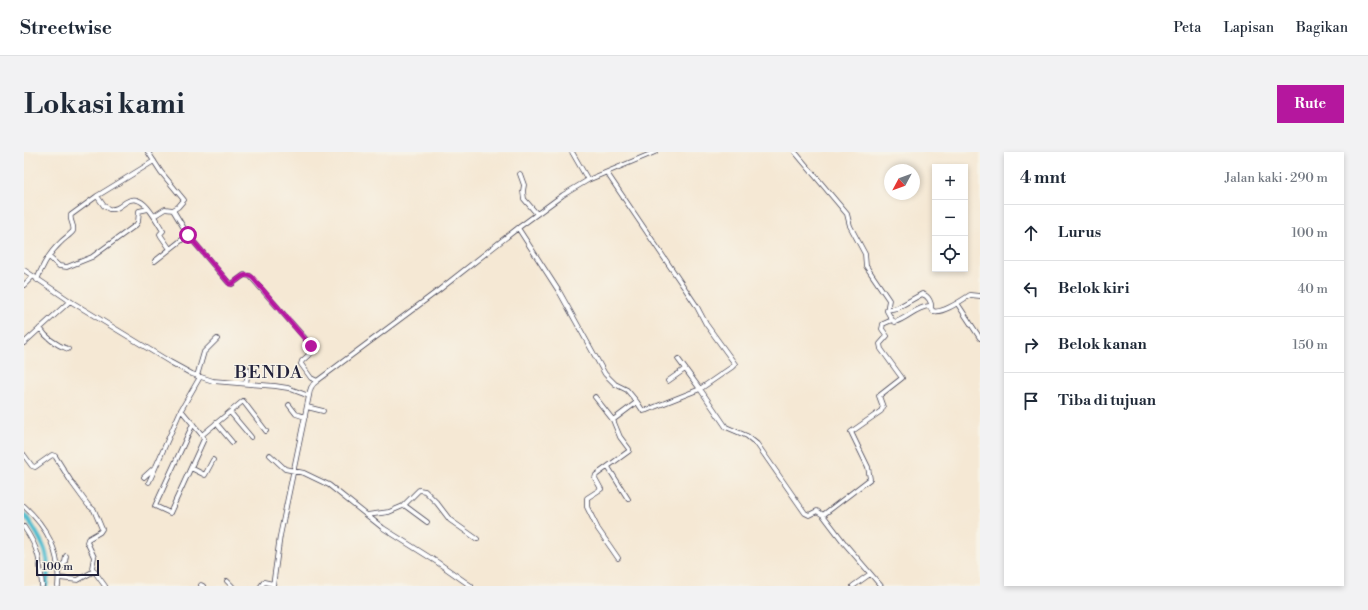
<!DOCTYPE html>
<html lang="id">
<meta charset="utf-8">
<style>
body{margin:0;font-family:"Libre Bodoni",serif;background:#f2f2f3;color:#1f2937}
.controls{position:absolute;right:12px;top:12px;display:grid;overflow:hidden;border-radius:0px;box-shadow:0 2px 6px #0003}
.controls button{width:36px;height:36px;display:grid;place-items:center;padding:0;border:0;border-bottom:1px solid #e0e1e3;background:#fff;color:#1f2937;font:20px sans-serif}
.compass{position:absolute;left:860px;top:12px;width:36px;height:36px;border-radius:50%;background:#fff;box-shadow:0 2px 6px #0003;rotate:229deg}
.scale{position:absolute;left:12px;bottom:10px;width:63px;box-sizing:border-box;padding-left:4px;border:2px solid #22223b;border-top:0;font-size:11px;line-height:14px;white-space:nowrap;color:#22223b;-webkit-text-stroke:3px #f7f3e8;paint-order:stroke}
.stop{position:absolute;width:12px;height:12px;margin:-9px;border:3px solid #b5179e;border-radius:50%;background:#fff}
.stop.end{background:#b5179e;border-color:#fff;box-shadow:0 1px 4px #0008}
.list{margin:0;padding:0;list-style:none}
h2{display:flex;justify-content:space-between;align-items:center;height:52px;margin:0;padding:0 16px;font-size:17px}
h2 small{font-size:13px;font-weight:400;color:#747a83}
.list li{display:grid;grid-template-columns:26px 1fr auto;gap:12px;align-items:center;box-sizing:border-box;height:56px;padding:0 16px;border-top:1px solid #e0e1e3}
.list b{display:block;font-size:15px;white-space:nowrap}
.list em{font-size:13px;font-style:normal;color:#747a83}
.icon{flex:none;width:22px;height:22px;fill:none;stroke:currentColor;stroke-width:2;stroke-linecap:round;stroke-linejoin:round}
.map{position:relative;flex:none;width:956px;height:434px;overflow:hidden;border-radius:0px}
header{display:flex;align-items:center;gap:24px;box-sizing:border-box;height:56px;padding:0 20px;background:#fff;border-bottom:1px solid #e0e1e3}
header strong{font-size:19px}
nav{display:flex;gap:22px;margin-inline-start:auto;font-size:14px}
.intro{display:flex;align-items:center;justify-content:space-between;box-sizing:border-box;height:96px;padding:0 24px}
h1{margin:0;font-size:28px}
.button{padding:10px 18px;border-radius:0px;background:#b5179e;color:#fff;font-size:14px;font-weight:700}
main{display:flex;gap:24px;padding:0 24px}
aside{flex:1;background:#fff;border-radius:0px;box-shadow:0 2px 6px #0003}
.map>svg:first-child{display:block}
</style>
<header>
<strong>Streetwise</strong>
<nav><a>Peta</a><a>Lapisan</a><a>Bagikan</a></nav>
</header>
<div class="intro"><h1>Lokasi kami</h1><a class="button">Rute</a></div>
<main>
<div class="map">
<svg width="956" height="434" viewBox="0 0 956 434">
<rect width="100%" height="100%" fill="#f7f3e8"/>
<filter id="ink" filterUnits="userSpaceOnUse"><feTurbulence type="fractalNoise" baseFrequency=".025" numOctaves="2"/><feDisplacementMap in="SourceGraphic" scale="8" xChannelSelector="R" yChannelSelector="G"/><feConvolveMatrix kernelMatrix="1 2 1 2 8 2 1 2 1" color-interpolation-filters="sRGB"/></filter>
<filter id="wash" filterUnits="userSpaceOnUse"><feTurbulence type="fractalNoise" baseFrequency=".012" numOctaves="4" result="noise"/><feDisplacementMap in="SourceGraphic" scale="16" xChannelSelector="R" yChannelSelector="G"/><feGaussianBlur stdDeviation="0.9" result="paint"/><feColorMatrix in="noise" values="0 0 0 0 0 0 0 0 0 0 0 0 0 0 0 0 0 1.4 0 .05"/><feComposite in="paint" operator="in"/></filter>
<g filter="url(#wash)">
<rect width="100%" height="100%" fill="#f5e8d4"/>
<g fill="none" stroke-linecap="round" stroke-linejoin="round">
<path stroke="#53bdcf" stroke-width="4.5" d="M0 362C7 371 20 392 22 402 25 412 24 423 22 434"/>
</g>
</g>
<g filter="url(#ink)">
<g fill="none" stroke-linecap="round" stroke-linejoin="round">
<defs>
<path id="minor" d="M124 0 137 20 160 48 154 55 149 58 141 57 130 64
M548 0 564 28
M771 0 823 62 826 74 841 102 842 114 865 148 863 159 868 168
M583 21 672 153 682 172 711 212 708 215 676 237 702 275 723 284 733 292 781 361 785 363 793 359 799 363 821 392 857 434
M496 22 500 33 499 39 500 47 513 62
M73 44 130 9
M149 58 164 83 204 130 208 132 220 123 226 124 279 184 287 194 289 199 278 209 277 212 287 226 293 229
M494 76 536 141 581 222 591 232 603 238 613 250 589 268 596 285 605 297V299L572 323 571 326 577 337 563 346V355L574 377 594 406
M25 105 35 114 43 115 68 105 112 73 114 70 115 59 124 57
M131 109 164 83
M0 118 46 149 146 210 168 222 189 229 251 234 264 236 285 244C286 237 287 233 293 229L415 138 494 76 539 43 564 28 631 0
M13 128C18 114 26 100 37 90 41 86 46 83 49 79 51 73 45 69 47 63L73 44 80 54 85 57C93 58 96 54 102 50 119 39 131 67 139 79L136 82 137 84 146 97
M0 133 8 125
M933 151 956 186
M863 158 873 156 898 142C905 144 908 151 907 157
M16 176C23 187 32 193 44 197
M0 191 46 149
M215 213 221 215 224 218 222 232
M173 224 180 200 193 187
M644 229 661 217
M571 245 589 268
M613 250 619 259 623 258 676 237 654 207
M265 253 272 262 281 265
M283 255 299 259
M157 258 178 283 180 287 146 361 131 354 169 272
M206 260 227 285
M192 271 208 290
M178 283 219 249 242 279
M0 303 8 314 11 315 28 303 31 304 48 331 64 353 70 358 78 377 76 380 64 387 63 390 70 405 68 416 81 434
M246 303 261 317 280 321 305 333 359 376 413 410 447 434
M584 315 604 347
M167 316 181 323 189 308
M120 325 131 315
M125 330 157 258 176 225
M380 353 403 370
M0 354C24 376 37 401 34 434
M343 363 365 360 379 354 395 338 401 339 413 351 426 368 453 387
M799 363 846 327 844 315 827 280 857 259 859 255 855 244 878 226 857 197 856 192 863 184 858 177 859 172 868 168 871 170C884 166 892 155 905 154L909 159C919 162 938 148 946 143L956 144
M0 375C15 397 16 408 18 434
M35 418 41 410 42 404
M35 426 54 428 70 419
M203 429 208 434
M177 433 179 434
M237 434 240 430 249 432
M249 434 256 384 285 244
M829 434 846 422"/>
</defs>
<use href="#minor" stroke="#424052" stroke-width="5.5"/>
<use href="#minor" stroke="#fff" stroke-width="4"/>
</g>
</g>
<g fill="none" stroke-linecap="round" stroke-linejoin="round" filter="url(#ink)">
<path stroke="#b5179e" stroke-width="5" d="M164 83 206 132H208C215 127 220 120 228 125L287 194"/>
</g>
<g text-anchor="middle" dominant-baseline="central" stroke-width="3" stroke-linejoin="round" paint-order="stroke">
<g font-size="18" letter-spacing="1" fill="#22223b" stroke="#f7f3e8">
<text x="245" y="220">BENDA</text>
</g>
</g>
</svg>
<div class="controls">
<button>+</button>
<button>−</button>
<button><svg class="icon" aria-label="locate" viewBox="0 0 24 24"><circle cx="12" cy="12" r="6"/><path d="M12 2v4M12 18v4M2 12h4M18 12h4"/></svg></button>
</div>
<svg class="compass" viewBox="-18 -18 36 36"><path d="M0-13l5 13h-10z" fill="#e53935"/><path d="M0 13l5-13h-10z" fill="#747a83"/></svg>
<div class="scale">100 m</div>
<div class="stop" style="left:164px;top:83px"></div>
<div class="stop end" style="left:287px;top:194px"></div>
</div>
<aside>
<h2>4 mnt<small>Jalan kaki · 290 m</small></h2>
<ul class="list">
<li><svg class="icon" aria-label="ahead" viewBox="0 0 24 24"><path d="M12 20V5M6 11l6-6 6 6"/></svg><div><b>Lurus</b></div><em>100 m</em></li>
<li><svg class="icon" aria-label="left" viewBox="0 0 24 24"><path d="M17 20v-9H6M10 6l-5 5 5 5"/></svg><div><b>Belok kiri</b></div><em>40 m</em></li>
<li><svg class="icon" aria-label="right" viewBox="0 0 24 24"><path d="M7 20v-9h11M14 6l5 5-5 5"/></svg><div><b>Belok kanan</b></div><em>150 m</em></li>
<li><svg class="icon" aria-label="arrive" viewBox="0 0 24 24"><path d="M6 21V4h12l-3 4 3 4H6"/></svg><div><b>Tiba di tujuan</b></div></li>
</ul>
</aside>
</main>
